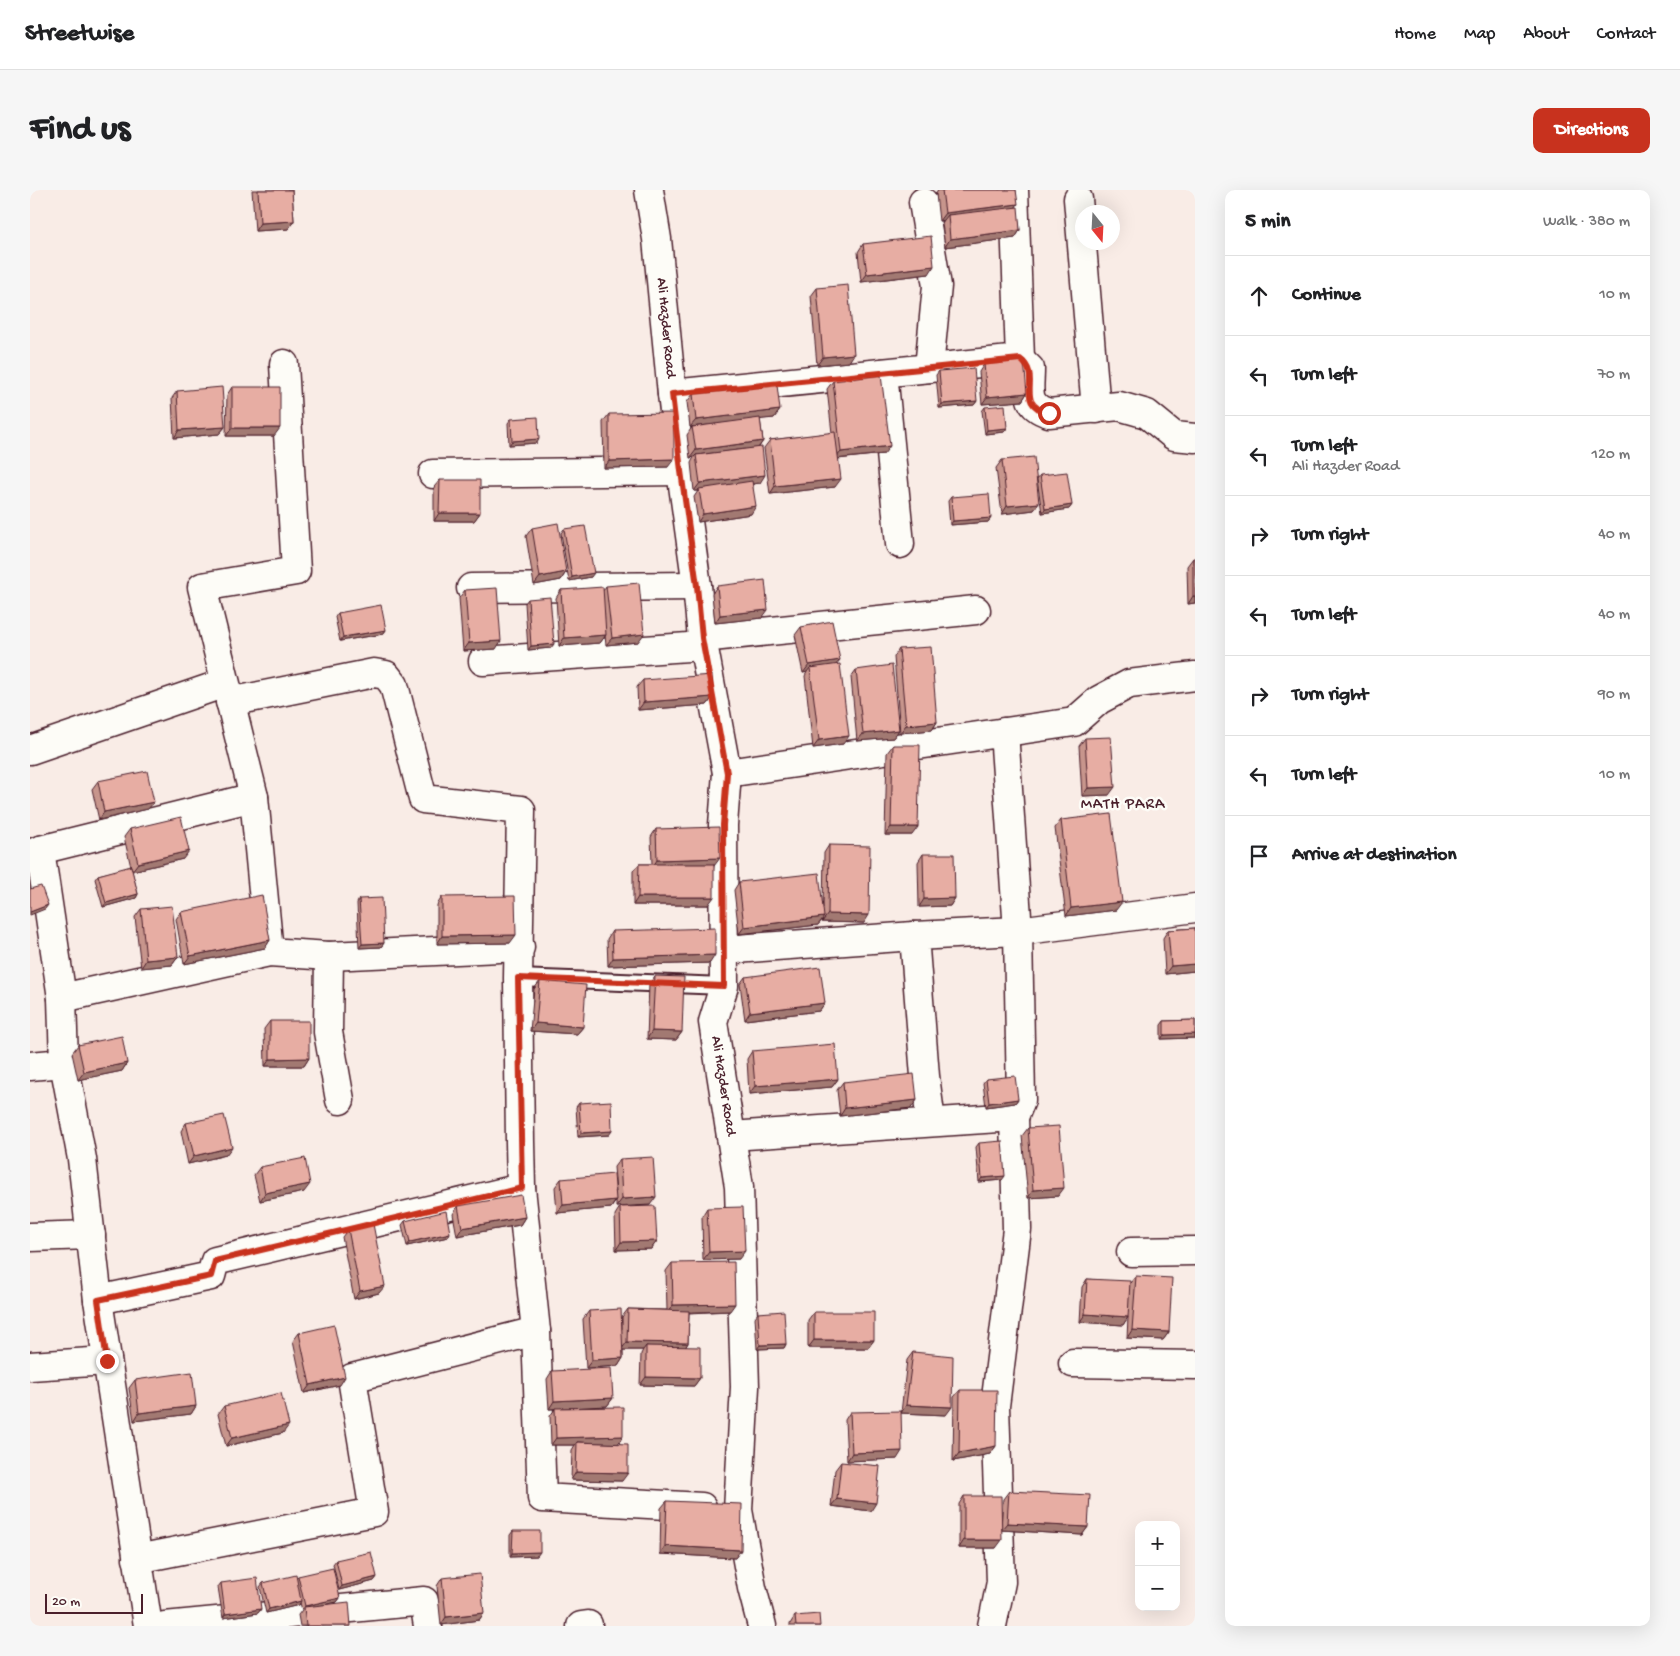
<!DOCTYPE html>
<meta charset="utf-8">
<style>
body{margin:0;font-family:"Gochi Hand",sans-serif;background:#f6f6f6;color:#202124}
.controls{position:absolute;right:15px;bottom:15px;display:grid;overflow:hidden;border-radius:10px;box-shadow:0 5px 20px #0002}
.controls button{width:45px;height:45px;display:grid;place-items:center;padding:0;border:0;border-bottom:1px solid #e0e0e0;background:#fff;color:#202124;font:25px sans-serif}
.compass{position:absolute;left:1045px;top:15px;width:45px;height:45px;border-radius:50%;background:#fff;box-shadow:0 5px 20px #0002;rotate:162deg}
.scale{position:absolute;left:15px;bottom:12px;width:98px;box-sizing:border-box;padding-left:5px;border:2px solid #4a1f2b;border-top:0;font-size:14px;line-height:18px;white-space:nowrap;color:#4a1f2b;-webkit-text-stroke:4px #fdfcf7;paint-order:stroke}
.stop{position:absolute;width:15px;height:15px;margin:-11px;border:4px solid #c8321e;border-radius:50%;background:#fff}
.stop.end{background:#c8321e;border-color:#fff;box-shadow:0 1px 5px #0008}
.list{margin:0;padding:0;list-style:none}
h2{display:flex;justify-content:space-between;align-items:center;height:65px;margin:0;padding:0 20px;font-size:21px}
h2 small{font-size:16px;font-weight:400;color:#757577}
.list li{display:grid;grid-template-columns:32px 1fr auto;gap:15px;align-items:center;box-sizing:border-box;height:80px;padding:0 20px;border-top:1px solid #e0e0e0}
.list b{display:block;font-size:19px;white-space:nowrap}
.list p{margin:0;font-size:16px;white-space:nowrap;color:#757577}
.list em{font-size:16px;font-style:normal;color:#757577}
.icon{flex:none;width:28px;height:28px;fill:none;stroke:currentColor;stroke-width:2;stroke-linecap:round;stroke-linejoin:round}
.map{position:relative;flex:none;width:1165px;height:1436px;overflow:hidden;border-radius:10px}
header{display:flex;align-items:center;gap:30px;box-sizing:border-box;height:70px;padding:0 25px;background:#fff;border-bottom:1px solid #e0e0e0}
header strong{font-size:24px}
nav{display:flex;gap:28px;margin-inline-start:auto;font-size:18px}
.intro{display:flex;align-items:center;justify-content:space-between;box-sizing:border-box;height:120px;padding:0 30px}
h1{margin:0;font-size:35px}
.button{padding:12px 22px;border-radius:10px;background:#c8321e;color:#fff;font-size:18px;font-weight:700}
main{display:flex;gap:30px;padding:0 30px}
aside{flex:1;background:#fff;border-radius:10px;box-shadow:0 5px 20px #0002}
.map>svg:first-child{display:block}
</style>
<header>
<strong>Streetwise</strong>
<nav><a>Home</a><a>Map</a><a>About</a><a>Contact</a></nav>
</header>
<div class="intro"><h1>Find us</h1><a class="button">Directions</a></div>
<main>
<div class="map">
<svg width="1165" height="1436" viewBox="0 0 1165 1436">
<rect width="100%" height="100%" fill="#f9ece6"/>
<filter id="ink" filterUnits="userSpaceOnUse"><feTurbulence type="fractalNoise" baseFrequency=".02" numOctaves="2"/><feDisplacementMap in="SourceGraphic" scale="10" xChannelSelector="R" yChannelSelector="G"/><feConvolveMatrix kernelMatrix="1 2 1 2 8 2 1 2 1" color-interpolation-filters="sRGB"/></filter>
<g filter="url(#ink)">
<g fill="none" stroke-linecap="round" stroke-linejoin="round">
<defs>
<path id="lane" d="M488 788 694 796"/>
<g id="street">
<path id="s1" d="M619 0 627 49 642 204 651 281 667 396 672 448 697 583 693 635 694 796 683 832 709 997 715 1197 708 1320 722 1398 732 1436"/>
<path d="M984 0 990 169"/>
<path d="M1048 9 1066 219"/>
<path d="M893 12 907 96 899 178"/>
<path d="M853 183 870 354"/>
<path d="M642 204 990 169 1000 179C1000 200 994 216 1019 223L1089 216 1117 224 1144 246 1165 248"/>
<path d="M403 284 651 281"/>
<path d="M441 398 667 396"/>
<path d="M672 448 946 420"/>
<path d="M453 471 673 456"/>
<path d="M200 512 344 483 356 485 364 495 393 609 491 620 488 788 490 952 491 998 506 1141 512 1308 672 1317"/>
<path d="M974 542 988 741 991 910 984 927"/>
<path d="M0 560 195 493"/>
<path d="M697 583 1044 532 1069 510 1099 494 1165 486"/>
<path d="M10 660 32 808 239 762 299 766 490 757"/>
<path d="M0 664 10 660 224 607"/>
<path d="M693 760 884 746"/>
<path d="M239 762 224 607 172 397 266 381 254 174"/>
<path d="M299 766 298 842 310 910"/>
<path d="M32 808 34 873 52 969 68 1110 118 1436"/>
<path d="M0 876 34 873"/>
<path d="M901 932 895 886 884 746 988 741 1165 718"/>
<path d="M701 946 984 927 987 1039 965 1216 971 1392 962 1436"/>
<path d="M0 1047 61 1045"/>
<path d="M1101 1062 1165 1061"/>
<path d="M68 1110 181 1086 185 1071 491 998"/>
<path d="M1043 1173 1165 1175"/>
<path d="M0 1176 77 1171"/>
<path d="M107 1369 344 1322 322 1188 506 1141"/>
<path d="M135 1436 394 1411 398 1436"/>
<path d="M551 1436 558 1435"/>
</g>
</defs>
<use href="#lane" stroke="#4a1f2b" stroke-width="20"/>
<use href="#street" stroke="#4a1f2b" stroke-width="31"/>
<use href="#lane" stroke="#fdfcf7" stroke-width="16"/>
<use href="#street" stroke="#fdfcf7" stroke-width="28"/>
</g>
<path fill="#c7958c" stroke="#4a1f2b" d="M222 0H262L264 31 258 39 225 41Z
M908 0H986V17L990 40 985 48 915 57 912 33 914 30 909 31 906 4Z
M833 54 899 84 831 92 828 62Z
M787 98 819 172 787 175 781 106Z
M954 174 997 203 992 211 952 214 949 182Z
M909 181 947 211 944 215 909 218 906 185Z
M803 191 854 264 808 269 805 297 740 304 734 258 740 250 802 243 797 199Z
M202 197 244 246H196L197 205Z
M147 201 195 237 189 244 144 248 142 208Z
M663 204 750 220 744 228 730 229 733 251 729 257 730 293 723 294 721 324 668 332 664 307 668 301H664L661 273 664 267 660 268 657 245 662 237 671 236 660 237 657 212Z
M955 217 977 238 974 242 955 244 952 221Z
M579 224 638 277 574 278 573 232Z
M481 229 507 253 479 255 478 233Z
M972 270 1009 313 1004 320 972 324 966 278Z
M1010 285 1042 315 1039 319 1012 323 1007 289Z
M410 290 450 323 444 331H404V297Z
M921 307 961 328 958 332 920 335 918 311Z
M502 338 536 382 531 390 504 395 496 346Z
M534 339 561 387 539 391 531 343Z
M1163 368 1165 413 1158 414 1157 376Z
M576 396 608 452 576 455 575 446 570 453 529 456 526 408 531 400 573 401Z
M687 396 732 428 685 433 682 404Z
M435 400 466 459 433 461 429 408Z
M498 409 521 458 498 460 495 413Z
M308 423 356 440 353 444 310 451 305 427Z
M771 437 806 475 813 554 783 558 775 486 777 482 773 483 765 445Z
M869 459 907 532 902 540 870 543 864 467Z
M826 480 869 540 863 548 827 551 821 487Z
M613 490 683 507 677 515 608 520 607 497Z
M1055 548 1079 605 1052 606 1049 556Z
M863 555 882 645H855L857 563Z
M68 591 118 619 69 630 62 599Z
M1031 630 1086 720 1036 726 1025 638Z
M100 639 153 669 102 681 108 704 106 708 73 717 65 689 68 685 101 677 94 647Z
M626 639 684 676 678 715H603V681L609 674H622L621 647Z
M799 655 834 733 792 732 793 729 788 735 709 744 704 700 709 692 793 718 794 663Z
M893 664 925 708 920 716 889 717 888 672Z
M412 707 480 753 407 754V715Z
M329 709 354 753 351 757 329 758 327 713Z
M111 719 148 767 142 775 111 778 105 727Z
M151 722 240 750 235 758 154 774 146 729Z
M1165 738V781L1135 784 1133 748 1138 740Z
M582 741 680 773 578 776 577 749Z
M625 786 652 842 646 850 617 849 619 794Z
M715 787 795 813 789 821 715 830 710 794Z
M510 791 553 837 547 844 500 841 504 799Z
M1165 830V848L1131 849V835L1134 831Z
M240 831 279 868 274 876H235L234 839Z
M48 855 97 873 92 881 48 890 42 863Z
M722 861 808 889 802 897 719 904 717 869Z
M956 889 988 909 985 913 956 917 953 893Z
M813 892 887 910 881 918 810 926 807 900Z
M549 913 579 945 548 947 546 917Z
M156 933 196 965 158 974 151 941Z
M998 938 1028 1006 998 1008 992 946Z
M949 953 972 990 949 992 946 957Z
M590 969 620 1015 586 1017V1011L581 1018 527 1023 525 997 531 989 586 1002 584 977Z
M230 977 274 1002 230 1011 224 985Z
M428 1016 495 1027 490 1035 427 1046 423 1024Z
M590 1017 627 1051 621 1059 586 1060 585 1025Z
M677 1018 709 1069 673 1070 672 1026Z
M375 1031 418 1047 377 1056 372 1035Z
M318 1039 349 1103 324 1109 312 1047Z
M642 1073 700 1121 659 1123 658 1153 656 1156 670 1188 664 1196 610 1195 611 1164 613 1160H593V1168L588 1176 556 1178 553 1129 559 1121 592 1139V1127L598 1119 637 1120 636 1081Z
M1106 1086 1139 1142 1133 1150 1097 1148 1098 1127 1093 1135 1050 1132 1052 1097 1057 1089 1100 1093Z
M784 1122 844 1150 838 1158H778V1130Z
M728 1123 756 1154 754 1158 727 1159 725 1127Z
M269 1143 310 1195 274 1203 263 1151Z
M883 1162 916 1225 871 1223 877 1170Z
M522 1181 583 1208 577 1216 554 1217 593 1246 588 1253 592 1291 541 1290 542 1260 545 1255H521L520 1226 525 1219H519L517 1189Z
M105 1190 166 1216 161 1224 104 1231 99 1198Z
M930 1200 966 1256 960 1264 923 1271 924 1207Z
M194 1216 253 1243 196 1256 188 1224Z
M820 1222 867 1269 817 1271 815 1230Z
M811 1272 841 1321 801 1316 805 1280Z
M979 1301 1058 1337 1052 1345 971 1340 966 1358H929V1314L934 1306 971 1338 973 1309Z
M637 1311 711 1360 705 1368 630 1364 631 1318Z
M483 1341 507 1366 480 1367V1345Z
M306 1370 347 1387 344 1391 309 1400 303 1374Z
M268 1386 310 1408 307 1412 296 1414 321 1436H270L268 1425 272 1420 270 1413 269 1415 236 1423 230 1397 233 1393 266 1389Z
M412 1388 454 1423 449 1430 411 1435 407 1396Z
M191 1393 231 1419 228 1423 193 1428 188 1397Z
M765 1426 790 1436H760V1434Z"/>
<path fill="#a27972" stroke="#4a1f2b" d="M988 14 982 22 918 25 914 30 909 31 915 23Z
M264 31 258 39 225 41 230 33Z
M990 40 985 48 915 57 920 49Z
M904 76 899 84 831 92 837 84Z
M824 164 819 172 787 175 793 167Z
M997 203 992 211 952 214 957 207Z
M947 211 944 215 909 218 912 214Z
M750 220 744 228 660 237 666 230Z
M195 237 189 244 144 248 149 240Z
M202 238H250L244 246H196Z
M977 238 974 242 955 244 957 240Z
M509 249 507 253 479 255 482 251Z
M733 251 728 258 666 265 664 267 660 268 666 260Z
M860 256 854 264 805 269 811 262Z
M644 269 638 277 574 278 579 271Z
M735 285 730 293 670 301 669 299 668 301H664L670 293Z
M811 289 805 297 740 304 745 296Z
M1009 313 1004 320 972 324 977 316Z
M1042 315 1039 319 1012 323 1015 319Z
M726 316 721 324 668 332 673 324Z
M409 323H450L444 331H404Z
M961 328 958 332 920 335 923 331Z
M536 382 531 390 504 395 510 387Z
M564 383 561 387 539 391 542 387Z
M1163 406H1165V413L1158 414Z
M738 420 732 428 685 433 690 425Z
M356 440 353 444 310 451 313 447Z
M614 444 608 452 576 455 582 448Z
M576 445 570 453 529 456 534 448Z
M471 451 466 459 433 461 439 453Z
M524 454 521 458 498 460 501 456Z
M810 470 804 477 780 478 777 482 773 483 779 475Z
M683 507 677 515 608 520 614 512Z
M907 532 902 540 870 543 876 535Z
M869 540 863 548 827 551 833 544Z
M819 546 813 554 783 558 789 550Z
M1085 597 1079 605 1052 606 1058 598Z
M124 612 118 619 69 630 74 622Z
M861 637H888L882 645H855Z
M159 661 153 669 102 681 108 673Z
M690 668 684 676 622 678 627 670Z
M108 704 106 708 73 717 76 713Z
M608 707H684L678 715H603Z
M925 708 920 716 889 717 894 709Z
M1092 712 1086 720 1036 726 1041 718Z
M18 715 15 719 0 725V722Z
M798 724 839 725 834 733 792 732Z
M794 727 788 735 709 744 714 737Z
M486 745 480 753 407 754 412 746Z
M240 750 235 758 154 774 160 766Z
M354 753 351 757 329 758 332 754Z
M685 765 680 773 578 776 583 768Z
M148 767 142 775 111 778 116 770Z
M1165 774V781L1135 784 1141 776Z
M795 813 789 821 715 830 720 822Z
M506 833 553 837 547 844 500 841Z
M622 841 652 842 646 850 617 849Z
M1165 844V848L1131 849 1134 845Z
M279 868 274 876H235L240 869Z
M97 873 92 881 48 890 54 882Z
M808 889 802 897 719 904 725 896Z
M988 909 985 913 956 917 959 913Z
M887 910 881 918 810 926 815 918Z
M582 941 579 945 548 947 551 943Z
M202 957 196 965 158 974 164 966Z
M975 986 972 990 949 992 952 988Z
M280 994 274 1002 230 1011 235 1003Z
M1034 998 1028 1006 998 1008 1003 1000Z
M626 1007 620 1015 586 1017 592 1009Z
M586 1010 581 1018 527 1023 533 1015Z
M495 1027 490 1035 427 1046 432 1038Z
M420 1043 418 1047 377 1056 380 1052Z
M627 1051 621 1059 586 1060 591 1052Z
M715 1061 709 1069 673 1070 679 1062Z
M355 1096 349 1103 324 1109 330 1101Z
M705 1114 700 1121 637 1123 643 1115Z
M1055 1124 1098 1127 1093 1135 1050 1132Z
M1102 1140 1139 1142 1133 1150 1097 1148Z
M784 1150H844L838 1158H778Z
M597 1152 658 1153 653 1161 616 1156 613 1160H591Z
M756 1154 754 1158 727 1159 730 1155Z
M593 1168 588 1176 556 1178 562 1170Z
M315 1187 310 1195 274 1203 280 1195Z
M616 1187 670 1188 664 1196 610 1195Z
M583 1208 577 1216 519 1219 524 1211Z
M876 1215 922 1217 916 1225 871 1223Z
M166 1216 161 1224 104 1231 109 1223Z
M259 1235 253 1243 196 1256 202 1248Z
M593 1246 588 1254 547 1252 545 1255H521L526 1248Z
M966 1256 960 1264 923 1271 929 1263Z
M872 1261 867 1269 817 1271 822 1263Z
M546 1282 598 1283 592 1291 541 1290Z
M807 1309 846 1313 841 1321 801 1316Z
M977 1333 1058 1337 1052 1345 971 1340Z
M934 1350H972L966 1358H929Z
M635 1356 711 1360 705 1368 630 1364Z
M510 1362 507 1366 480 1367 482 1363Z
M347 1387 344 1391 309 1400 312 1396Z
M310 1408 307 1412 274 1419 275 1416Z
M271 1411 269 1415 236 1423 239 1419Z
M231 1419 228 1423 193 1428 195 1424Z
M454 1423 449 1430 411 1435 416 1427Z"/>
<path fill="#e7ada3" stroke="#4a1f2b" d="M228 0H262L264 31 230 33Z
M912 0H986L988 14 915 23Z
M988 17 990 40 920 49 918 25Z
M901 46 904 76 837 84 833 54Z
M818 95 824 164 793 167 787 98Z
M994 170 997 203 957 207 954 174Z
M944 178 947 211 912 214 909 181Z
M851 185 860 256 811 262 803 191Z
M747 195 750 220 666 230 663 204Z
M192 197 195 237 149 240 147 201Z
M202 197H250V238H202Z
M975 215 977 238 957 240 955 217Z
M644 223V269L579 271V224Z
M508 227 509 249 482 251 481 229Z
M730 228 733 251 666 260 662 237Z
M805 242 811 289 745 296 740 250Z
M732 257 735 285 670 293 666 265Z
M1004 267 1009 313 977 316 972 270Z
M1037 282 1042 315 1015 319 1010 285Z
M410 290H450V323H409Z
M722 291 726 316 673 324 669 299Z
M959 304 961 328 923 331 921 307Z
M528 333 536 382 510 387 502 338Z
M555 336 564 383 542 387 534 339Z
M1163 368H1165V406H1163Z
M735 390 738 420 690 425 687 396Z
M609 393 614 444 582 448 576 396Z
M573 397 576 445 534 448 531 400Z
M467 398 471 451 439 453 435 400Z
M520 407 524 454 501 456 498 409Z
M351 415 356 440 313 447 308 423Z
M802 431 810 470 779 475 771 437Z
M901 457 907 532 876 535 869 459Z
M810 474 819 546 789 550 780 478Z
M862 475 869 540 833 544 826 480Z
M682 485 683 507 614 512 613 490Z
M1081 547 1085 597 1058 598 1055 548Z
M863 555H890L888 637H861Z
M117 581 124 612 74 622 68 591Z
M1081 624 1092 712 1041 718 1031 630Z
M151 627 159 661 108 673 100 639Z
M689 637 690 668 627 670 626 639Z
M799 655 840 656 839 725 798 724Z
M893 664H924L925 708 894 709Z
M609 674H684V707H608Z
M101 676 108 704 76 713 68 685Z
M789 683 794 727 714 737 709 692Z
M11 696 18 715 0 722V699Z
M232 705 240 750 160 766 151 722Z
M485 706 486 745 412 746V707Z
M352 708 354 753 332 754 329 709Z
M142 716 148 767 116 770 111 719Z
M685 738V765L583 768 582 741Z
M1165 738V774L1141 776 1138 740Z
M790 777 795 813 720 822 715 787Z
M625 786 654 787 652 842 622 841Z
M510 791 556 795 553 837 506 833Z
M1165 830V844L1134 845V831Z
M240 831H279V868L240 869Z
M92 846 97 873 54 882 48 855Z
M805 854 808 889 725 896 722 861Z
M884 884 887 910 815 918 813 892Z
M985 886 988 909 959 913 956 889Z
M581 911 582 941 551 943 549 913Z
M194 925 202 957 164 966 156 933Z
M1029 936 1034 998 1003 1000 998 938Z
M972 951 975 986 952 988 949 953Z
M623 967 626 1007 592 1009 590 969Z
M275 968 280 994 235 1003 230 977Z
M584 984 586 1010 533 1015 531 989Z
M491 1005 495 1027 432 1038 428 1016Z
M625 1016 627 1051 591 1052 590 1017Z
M713 1017 715 1061 679 1062 677 1018Z
M416 1021 420 1043 380 1052 375 1031Z
M343 1034 355 1096 330 1101 318 1039Z
M704 1072 705 1114 643 1115 642 1073Z
M1106 1086 1142 1088 1139 1142 1102 1140Z
M1057 1089 1100 1091 1098 1127 1055 1124Z
M591 1119 593 1168 562 1170 559 1121Z
M598 1119 659 1121 658 1153 597 1152Z
M754 1121 756 1154 730 1155 728 1123Z
M784 1122H844V1150H784Z
M304 1135 315 1187 280 1195 269 1143Z
M616 1156 670 1157V1188L616 1187Z
M883 1162 923 1166 922 1217 876 1215Z
M581 1178 583 1208 524 1211 522 1181Z
M162 1182 166 1216 109 1223 105 1190Z
M930 1200H967L966 1256 929 1263Z
M251 1203 259 1235 202 1248 194 1216Z
M593 1217V1246L526 1248 525 1218Z
M871 1221 872 1261 822 1263 820 1222Z
M547 1252 598 1254V1283L546 1282Z
M811 1272 850 1276 846 1313 807 1309Z
M979 1301 1060 1305 1058 1337 977 1333Z
M934 1306H971L972 1350H934Z
M637 1311 712 1314 711 1360 635 1356Z
M483 1341H510V1362L482 1363Z
M341 1362 347 1387 312 1396 306 1370Z
M303 1378 310 1408 275 1416 268 1386Z
M450 1384 454 1423 416 1427 412 1388Z
M266 1385 271 1411 239 1419 233 1393Z
M227 1388 231 1419 195 1424 191 1393Z
M319 1412 321 1436H276L274 1417Z
M789 1424 790 1436H766L765 1426Z"/>
</g>
<g fill="none" stroke-linecap="round" stroke-linejoin="round" filter="url(#ink)">
<path stroke="#c8321e" stroke-width="6" d="M77 1171 68 1110 181 1086 185 1071 492 998 488 788 694 796 693 635 697 583 672 448 667 396 651 281 642 204 990 169C1014 187 982 213 1019 223"/>
</g>
<g text-anchor="middle" dominant-baseline="central" stroke-width="5" stroke-linejoin="round" paint-order="stroke">
<g font-size="15" fill="#4a1f2b" stroke="#fdfcf7">
<text stroke="none"><textPath href="#s1" startOffset="139">Ali Hazder Road</textPath></text>
<text stroke="none"><textPath href="#s1" startOffset="904">Ali Hazder Road</textPath></text>
</g>
<g font-size="16" letter-spacing="1" fill="#4a1f2b" stroke="#fdfcf7">
<text x="1093" y="615">MATH PARA</text>
</g>
</g>
</svg>
<div class="controls">
<button>+</button>
<button>−</button>
</div>
<svg class="compass" viewBox="-18 -18 36 36"><path d="M0-13l5 13h-10z" fill="#e53935"/><path d="M0 13l5-13h-10z" fill="#757577"/></svg>
<div class="scale">20 m</div>
<div class="stop" style="left:1019px;top:223px"></div>
<div class="stop end" style="left:77px;top:1171px"></div>
</div>
<aside>
<h2>5 min<small>Walk · 380 m</small></h2>
<ul class="list">
<li><svg class="icon" aria-label="ahead" viewBox="0 0 24 24"><path d="M12 20V5M6 11l6-6 6 6"/></svg><div><b>Continue</b></div><em>10 m</em></li>
<li><svg class="icon" aria-label="left" viewBox="0 0 24 24"><path d="M17 20v-9H6M10 6l-5 5 5 5"/></svg><div><b>Turn left</b></div><em>70 m</em></li>
<li><svg class="icon" aria-label="left" viewBox="0 0 24 24"><path d="M17 20v-9H6M10 6l-5 5 5 5"/></svg><div><b>Turn left</b><p>Ali Hazder Road</p></div><em>120 m</em></li>
<li><svg class="icon" aria-label="right" viewBox="0 0 24 24"><path d="M7 20v-9h11M14 6l5 5-5 5"/></svg><div><b>Turn right</b></div><em>40 m</em></li>
<li><svg class="icon" aria-label="left" viewBox="0 0 24 24"><path d="M17 20v-9H6M10 6l-5 5 5 5"/></svg><div><b>Turn left</b></div><em>40 m</em></li>
<li><svg class="icon" aria-label="right" viewBox="0 0 24 24"><path d="M7 20v-9h11M14 6l5 5-5 5"/></svg><div><b>Turn right</b></div><em>90 m</em></li>
<li><svg class="icon" aria-label="left" viewBox="0 0 24 24"><path d="M17 20v-9H6M10 6l-5 5 5 5"/></svg><div><b>Turn left</b></div><em>10 m</em></li>
<li><svg class="icon" aria-label="arrive" viewBox="0 0 24 24"><path d="M6 21V4h12l-3 4 3 4H6"/></svg><div><b>Arrive at destination</b></div></li>
</ul>
</aside>
</main>
